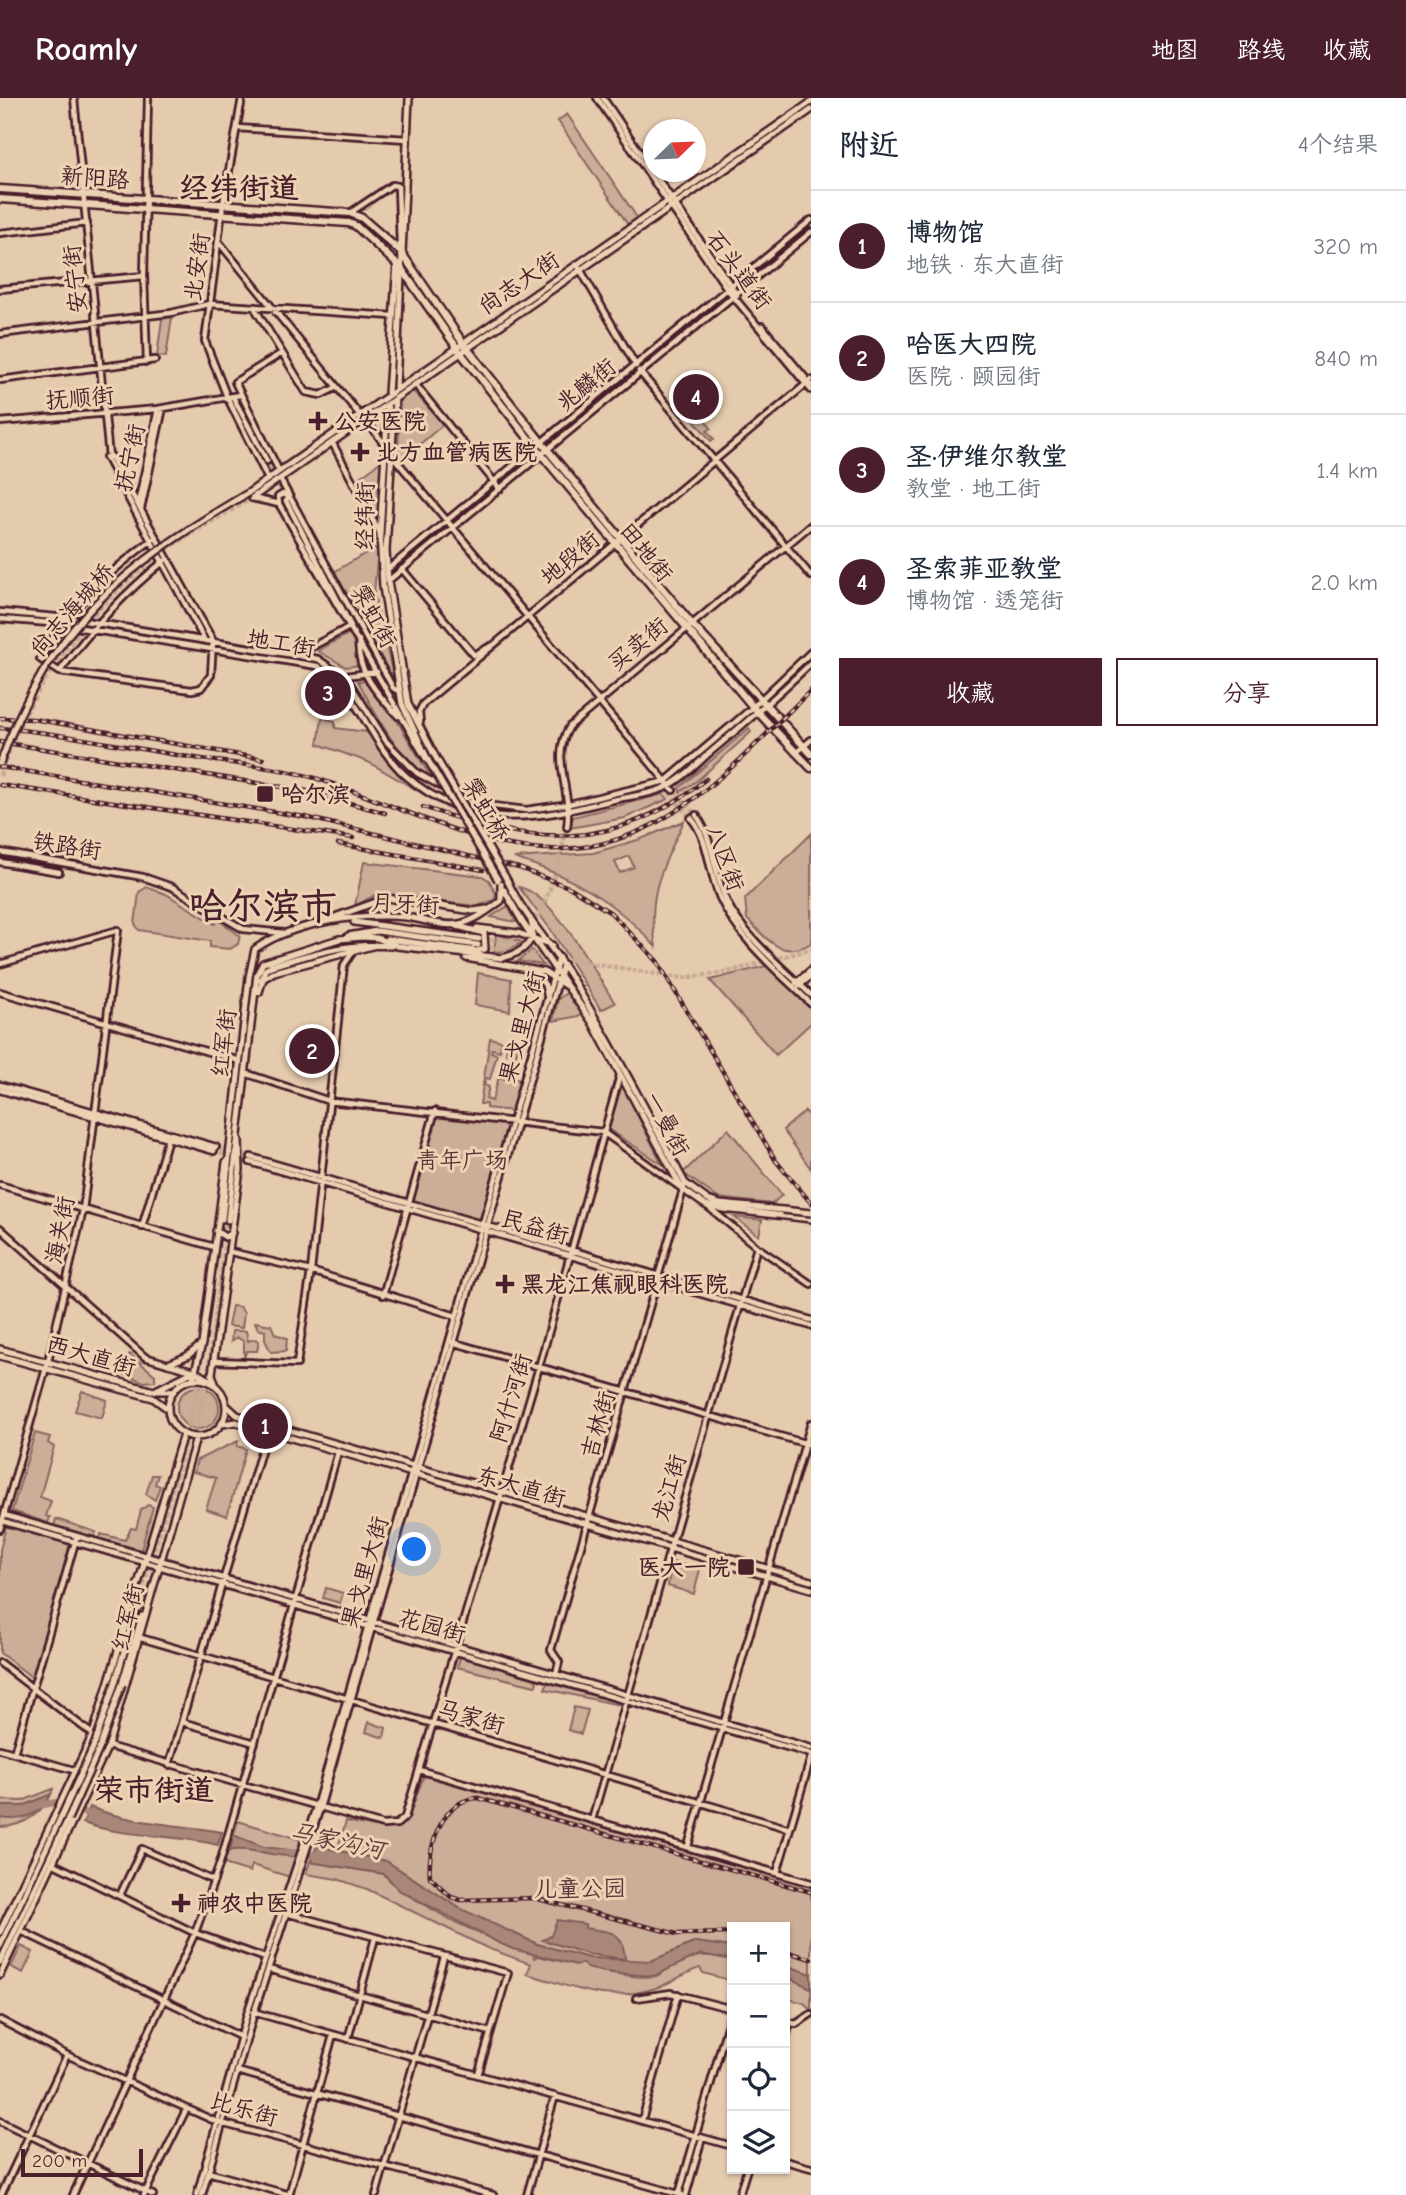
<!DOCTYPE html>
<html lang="zh">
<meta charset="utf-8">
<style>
body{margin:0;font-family:"Comic Neue","LXGW WenKai TC",sans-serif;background:#f6f6f7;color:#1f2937}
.controls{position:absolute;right:21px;bottom:21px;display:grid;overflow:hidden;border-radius:0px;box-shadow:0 2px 5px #0004}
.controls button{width:63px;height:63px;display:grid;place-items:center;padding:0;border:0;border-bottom:2px solid #e0e1e3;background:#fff;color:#1f2937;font:35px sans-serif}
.compass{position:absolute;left:643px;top:21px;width:63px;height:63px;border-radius:50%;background:#fff;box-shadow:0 2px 5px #0004;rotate:67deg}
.scale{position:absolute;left:21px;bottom:18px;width:122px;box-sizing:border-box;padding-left:7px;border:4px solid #4a1f2b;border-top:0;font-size:19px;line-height:24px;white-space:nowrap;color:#4a1f2b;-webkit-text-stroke:5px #ebd2b3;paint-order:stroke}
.you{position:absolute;left:415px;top:1452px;width:24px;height:24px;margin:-18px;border:5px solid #fff;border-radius:50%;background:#1a73e8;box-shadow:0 0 0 10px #1a73e833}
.badge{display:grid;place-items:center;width:46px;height:46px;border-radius:50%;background:#4a1f2b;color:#fff;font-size:23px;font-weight:700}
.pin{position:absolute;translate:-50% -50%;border:4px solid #fff;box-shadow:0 2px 7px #0006}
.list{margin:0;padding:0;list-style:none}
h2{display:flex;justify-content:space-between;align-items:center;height:91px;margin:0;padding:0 28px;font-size:30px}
h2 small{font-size:23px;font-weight:400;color:#747a83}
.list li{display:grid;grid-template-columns:46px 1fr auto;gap:21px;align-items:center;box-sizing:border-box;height:112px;padding:0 28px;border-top:2px solid #e0e1e3}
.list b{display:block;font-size:26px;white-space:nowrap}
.list p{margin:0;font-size:23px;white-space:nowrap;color:#747a83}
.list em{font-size:23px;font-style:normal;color:#747a83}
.actions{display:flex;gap:14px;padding:21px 28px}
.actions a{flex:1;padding:16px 0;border:2px solid #4a1f2b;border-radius:0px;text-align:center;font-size:24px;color:#4a1f2b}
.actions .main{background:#4a1f2b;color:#fff}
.icon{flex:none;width:38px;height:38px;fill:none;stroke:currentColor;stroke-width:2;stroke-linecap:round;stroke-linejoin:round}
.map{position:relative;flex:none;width:811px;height:2097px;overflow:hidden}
header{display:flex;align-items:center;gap:42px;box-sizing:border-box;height:98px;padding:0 35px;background:#4a1f2b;color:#fff}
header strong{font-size:33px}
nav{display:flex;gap:38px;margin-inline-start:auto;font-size:24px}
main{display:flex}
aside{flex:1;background:#fff}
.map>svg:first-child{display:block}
</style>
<header>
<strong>Roamly</strong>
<nav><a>地图</a><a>路线</a><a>收藏</a></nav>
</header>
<main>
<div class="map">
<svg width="811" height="2097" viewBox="0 0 811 2097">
<rect width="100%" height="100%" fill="#e5cbae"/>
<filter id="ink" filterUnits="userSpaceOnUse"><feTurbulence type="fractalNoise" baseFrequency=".0143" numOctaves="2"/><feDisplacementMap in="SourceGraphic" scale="14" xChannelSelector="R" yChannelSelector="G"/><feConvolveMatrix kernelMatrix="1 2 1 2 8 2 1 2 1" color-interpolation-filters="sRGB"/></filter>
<g filter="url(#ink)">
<path fill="#cbae98" stroke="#8a6662" stroke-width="2" fill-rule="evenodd" d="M567 16 634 115 637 120 632 125H627L558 23Z
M172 219 166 259 157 258 162 221Z
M412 292 444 326 402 361 398 355 400 303 402 298Z
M696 318H702L711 330 707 333 714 341 711 343 693 321Z
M528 357H534L533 362 502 387 498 384Z
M384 361 380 417 378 419 356 382Z
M492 387 496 391 456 425 452 422Z
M443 429 447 432 406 464 405 462Z
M373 451H378L374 496 395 586 332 475Z
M350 535 362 567 346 569 318 553Z
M368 582 396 621 432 681C395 658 378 620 358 583Z
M322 620 335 623V630L367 634 399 673 449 711 368 664 318 646Z
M749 630 751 634 698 682 680 694 679 690Z
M664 696 668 701 625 720 570 730 573 719Z
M684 723C663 769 646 796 656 849 616 803 571 778 514 760L593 755 641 741ZM629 758 634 769 620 775 615 764Z
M811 736V845C782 863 767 841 747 821L745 801Z
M364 764 482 778 489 782 496 796 494 802 477 808 375 797 355 808Z
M147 789 166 796 215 826 218 821 240 838 238 846 230 851 210 849V843L139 832 135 826 139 794Z
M519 789C554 796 595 875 615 905L601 912 551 832Z
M508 808 516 824 491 819 492 818Z
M496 836 522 844 509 852 494 854Z
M532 852 543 867 518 863Z
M766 868 779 876 811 908V925L776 957 710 882Z
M478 875 511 881 510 913 475 907Z
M568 894 584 917 553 923 558 901Z
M490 940 518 947 516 958 506 955 507 947 501 946 500 953 492 951 491 954 497 956 490 981 486 980 484 987 489 989 486 1001 492 1003 499 979 505 981 506 978 519 982 512 1013 486 1010V1006H480Z
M622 987 662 1066 608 1031Z
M805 1013 811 1019V1071L783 1032Z
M437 1016 505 1025 509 1031 479 1123 414 1104 412 1101Z
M728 1031 782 1097 772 1106 718 1100 683 1075Z
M734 1119 762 1122 759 1138Z
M232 1208 240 1209 244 1215 242 1230 228 1228Z
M255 1224 271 1227 275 1236 287 1240 286 1253 271 1254 265 1242V1233L258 1231Z
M232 1233H246L248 1243 255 1241 259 1243 257 1253H247L244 1259V1244L237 1239 231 1244Z
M130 1256 155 1277V1283L144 1284 121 1275 120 1268Z
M177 1310a21 21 0 1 1 42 0a21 21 0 1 1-42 0Z
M82 1293 107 1302 102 1320 75 1313Z
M35 1335 50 1339 48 1345 54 1349 40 1399 51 1403 46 1418 50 1419 48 1425 12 1413Z
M238 1343 237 1348 246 1351 227 1418 206 1411 216 1380 194 1374 197 1362Z
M152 1377H158L155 1386 160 1388 155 1402 146 1396Z
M148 1407 153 1409 141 1452 100 1441 101 1436 125 1442 131 1430 136 1431 141 1412Z
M56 1421 96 1434 94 1439 54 1428Z
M6 1428 70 1446 33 1580 0 1555V1452Z
M672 1464 700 1471 694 1496 668 1488Z
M326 1490 343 1495 340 1505 323 1500Z
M464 1558 534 1578 537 1585 535 1588 457 1569 460 1560Z
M548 1583 618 1601 619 1607 545 1591Z
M574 1609 588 1612 581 1636 568 1632Z
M369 1624 386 1630 384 1640 366 1634Z
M424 1678 811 1789V1876L785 1867V1829H732V1849L696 1844 651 1863H636L589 1860 566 1854 537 1846 461 1811 386 1763 337 1753 346 1723 384 1731 406 1725Z
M53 1691C46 1714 23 1729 0 1729V1702L22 1703Z
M238 1723 299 1741 300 1746 290 1779 252 1767 250 1774 224 1766Z
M310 1764 384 1776 399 1792 451 1822 513 1851 533 1856 534 1860 538 1858 576 1867 582 1865C593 1874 641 1881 656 1878 661 1876 666 1872 670 1870 693 1856 707 1855 732 1862V1883L703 1875 700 1870C690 1872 670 1886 656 1890 604 1906 577 1890 527 1876L531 1866 487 1850 367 1791 337 1781 306 1776Z
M21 1848 33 1854 23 1875 11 1869Z
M785 1878 811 1890V1912L804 1905 785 1900Z"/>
<path fill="#a88779" stroke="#825d5a" stroke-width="2" d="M51 1696C41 1717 22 1724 0 1720V1708H23Z
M90 1709C132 1726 177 1726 222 1734L218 1747C173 1736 126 1740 83 1725Z
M233 1737 264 1749 298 1753 297 1758C276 1760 245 1748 230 1753Z
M317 1748 386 1763 461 1811 537 1846 589 1860 651 1863 696 1844 732 1849V1862L701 1856 654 1878 604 1874 587 1870 582 1865 577 1867 513 1851 497 1844 399 1792 384 1776 310 1764Z
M557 1822 585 1826V1830C608 1835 623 1829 625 1861L587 1856 543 1842 551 1838Z
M785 1867 811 1876V1890L785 1878Z"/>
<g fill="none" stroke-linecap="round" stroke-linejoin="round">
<path stroke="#a88779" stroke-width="7" d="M41 1707 59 1704 95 1719
M288 1754 321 1758"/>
<path stroke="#c6a994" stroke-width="4.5" stroke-dasharray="4.5 2" stroke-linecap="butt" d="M267 363 286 403
M673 692 696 717
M669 695 691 720
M484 841C493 842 503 844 512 841 547 827 559 761 567 729
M478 847 682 880 728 874 811 851
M216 1049 251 1059
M214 1053 230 1058"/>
<path stroke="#c6a994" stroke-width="5" stroke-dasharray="5 2.5" stroke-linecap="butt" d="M0 678C27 594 82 517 152 462 183 438 218 420 252 400
M135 1516 178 1370 196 1296 222 1121
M142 1518 198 1321 209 1268 228 1122"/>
<defs>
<path id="secondary" d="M74 0 109 359
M242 0 223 106 205 243 227 299 268 381
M597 0 728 192 811 292
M603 0 737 197
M237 30 407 41
M350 115 392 87 398 88 400 147
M0 135 87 125
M218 143 359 316
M577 166 636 268
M0 191 144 178
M254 209 306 294 321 297 337 289
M762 228 811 287
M0 236 171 215 209 206 393 218
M147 264 144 178 148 0
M639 273 811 478
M0 282 155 262
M415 286 500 391
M233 299 267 363
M365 321 385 347
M0 324 158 311 240 297
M332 344 380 435
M391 356 673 692
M111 358 213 543 211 577 201 590 192 592 60 574 40 561C69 510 109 473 156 439
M106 359 205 543
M279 373 235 284 282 255
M280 381 393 590 396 592 399 590
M252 400 279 406 426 661
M286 403 351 528 306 552
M138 406 158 311
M279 406 278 399 283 396 289 400
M141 411 163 310
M388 471 811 122
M402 471 474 557 491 548
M388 483 811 134
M0 514 67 520 318 561 347 581 386 643 417 675 471 705 526 712 569 706 666 683 753 609 811 554
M0 521 50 525 317 568C361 594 368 644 406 678 472 735 538 721 613 702 631 698 655 696 670 687 683 680 696 667 707 657 743 627 778 597 811 565
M359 542C355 572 379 598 398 618
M60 573C91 531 123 496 164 463
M345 578 377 574
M420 624 419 614 423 606 811 282
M797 654 811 642
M696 717C715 743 713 776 727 804 742 836 785 872 811 897
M691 720C710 743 708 774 720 800 738 841 780 875 811 906
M567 729C573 694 549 660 570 628L811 427
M0 754 143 779 172 789 243 831 284 835
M0 764 59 774
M0 866 118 832 83 1112 48 1263 0 1431
M796 885 811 872
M799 888 811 878
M0 894 240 963
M245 975 329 1003 603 1034 681 1090
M0 987 216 1049
M0 992 214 1053
M251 1059 811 1222
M250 1064C437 1118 624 1172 811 1228
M0 1087 214 1149
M706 1107 757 1149 811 1186
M142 1129 168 1040
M0 1130 145 1259 168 1266
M231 1154 311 1173 456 1218
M383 1197 435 1013
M452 1244 811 1347
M214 1263 297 1266 311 1173 344 867 352 855
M4 1417 811 1650
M2 1423 811 1656
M141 1540 790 1731
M0 1565 108 1648 383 1727 397 1726 405 1719 539 1269 620 977
M556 1576 559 1564 551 1552 685 1085
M182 1624 255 1645
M0 1651 77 1673
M14 1655 76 1441
M169 1667 267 1333
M419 1672 811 1785
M592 1722 757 1149
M688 1748 811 1325
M52 1765 195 1835 265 1860
M777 1775 811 1659
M120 1797 142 1751 214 1783
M286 1815 508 1875 478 1977
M21 1833 241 1939
M268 1871 490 1934
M636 1900 671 1895 732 1911
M253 1914 732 2048
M0 1922 67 1957 217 2024 493 2097
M785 1923 796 1926 811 1916
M348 1941 375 1840
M785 1943 790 1925
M237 1973 682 2097
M642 2022 678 1896
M0 2023 153 2097
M785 2063 811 2070
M208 2074 290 2097
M679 2096 732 1911
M1 2097 67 1957
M73 2097 195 1835 220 1765 338 1354
M144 2097 186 2012
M197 2097 248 1913 316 1709 559 859
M202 2097 254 1915 320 1710 563 866
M289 2097 333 1937
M376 2097 444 1859
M527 2097 555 1998
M686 2097 702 2040
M739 2097 747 2071"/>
<path id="primary" d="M396 290 409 0
M388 295 397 165
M395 300 386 453 388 483 408 606 435 658
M388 305 380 436 383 489 402 606 429 664
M248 395 811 4
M252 400 811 12
M507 782C523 817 551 846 571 879 612 946 648 1016 685 1085L708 1102 720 1106 783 1112
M504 792 523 825 592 924 682 1091 705 1107 723 1111 811 1121
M321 824 387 800 473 813 487 811
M354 824 479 841
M477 830 518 835 552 847
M348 838 377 833 478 847
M387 841 477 853 485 851 484 835 457 828
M466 860 544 874 566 888
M535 874 545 887 548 901
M261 882 265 872 271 868C312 856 349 844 391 848
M259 894 263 881 274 874 376 847
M222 1121 249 879 255 851C294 824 359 815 406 819 422 821 442 829 459 826 475 823 487 813 501 803V786
M228 1122 257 876 263 865 339 841 363 839 377 840 397 848 502 860C523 855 539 843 530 820
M216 1133 225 1139 232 1135
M0 1251 154 1293H174
M0 1258 153 1300 168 1311
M168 1266 194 1273 212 1283
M168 1266 187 1258 201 1247
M168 1310a29 29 0 1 1 58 0a29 29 0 1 1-58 0Z
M193 1281 202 1246 226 1064
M216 1288 212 1276 240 1072 239 1042
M156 1292 194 1273
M226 1307 237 1317 811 1483
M222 1326 236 1324 811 1491
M115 1585 135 1516
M122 1586 142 1518
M0 1834 93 1636 183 1336
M0 1848 61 1719
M0 1864 68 1721
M0 1877 108 1648 196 1340"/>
<path id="highway" d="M0 91 350 115 362 120 401 154 463 245 546 350 691 525 811 656
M0 101 349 125 356 128 401 170 460 254 536 350 753 609 811 670"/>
</defs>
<use href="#secondary" stroke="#4a1f2b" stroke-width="10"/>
<use href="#primary" stroke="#4a1f2b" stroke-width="10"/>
<use href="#highway" stroke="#4a1f2b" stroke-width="11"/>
<use href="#secondary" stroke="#ebd2b3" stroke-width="4.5"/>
<use href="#primary" stroke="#ebd2b3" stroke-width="5"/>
<use href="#highway" stroke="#ebd2b3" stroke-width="6"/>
<defs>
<path id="rail" d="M0 620 33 621 263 661
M0 630C63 635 126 649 189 659 230 666 275 668 315 680 372 698 427 725 484 741 636 783 714 687 811 592
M0 644 307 693 385 715
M0 669 305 719 519 770 571 790 611 815 657 863 776 1063 811 1105
M0 687 353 740
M423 709C529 746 613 757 706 681
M338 746 483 772
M732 1835 677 1836 534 1800 461 1802 451 1799 430 1779C427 1749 442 1701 478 1700L811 1794
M785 1853 811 1861"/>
</defs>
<use href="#rail" stroke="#4a1f2b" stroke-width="4.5"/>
<use href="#rail" stroke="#ebd2b3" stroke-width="2" stroke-dasharray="5" stroke-linecap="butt"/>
<defs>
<path id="primary-bridge" d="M435 658 507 782
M429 664 498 782
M0 665C51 525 124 468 248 395
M783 1112 811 1115
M61 1719 95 1645 115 1585
M68 1721 100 1649 122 1586"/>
</defs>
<use href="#primary-bridge" stroke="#4a1f2b" stroke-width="10" stroke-linecap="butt"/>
<use href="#primary-bridge" stroke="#ebd2b3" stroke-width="5"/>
</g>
</g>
<g fill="#4a1f2b" stroke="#ebd2b3" stroke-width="2.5">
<path d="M314.5 312.5h7v7h7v7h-7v7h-7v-7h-7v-7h7z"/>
<path d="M356.5 343.5h7v7h7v7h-7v7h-7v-7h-7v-7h7z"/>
<rect x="256" y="687" width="18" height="18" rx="3.5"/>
<path d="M501.5 1175.5h7v7h7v7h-7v7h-7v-7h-7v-7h7z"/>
<rect x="737" y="1460" width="18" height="18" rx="3.5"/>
<path d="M177.5 1794.5h7v7h7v7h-7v7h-7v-7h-7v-7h7z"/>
</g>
<g text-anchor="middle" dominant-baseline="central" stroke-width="6" stroke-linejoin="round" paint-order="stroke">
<g font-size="23" fill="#4a1f2b" stroke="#ebd2b3">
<text transform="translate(95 80) rotate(4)">新阳路</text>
<text transform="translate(197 169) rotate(-82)">北安街</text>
<text transform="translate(739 172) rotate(53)">石头道街</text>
<text transform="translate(75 181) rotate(-96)">安宁街</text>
<text transform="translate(519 185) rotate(-34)">尚志大街</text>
<text transform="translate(586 287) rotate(-39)">兆麟街</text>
<text transform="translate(80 300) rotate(-5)">抚顺街</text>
<text transform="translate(130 360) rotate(-78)">抚宁街</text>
<text transform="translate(365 418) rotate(-89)">经纬街</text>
<text transform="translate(646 454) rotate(51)">田地街</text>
<text transform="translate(570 460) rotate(-40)">地段街</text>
<text transform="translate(72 512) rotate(-49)">尚志海城桥</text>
<text transform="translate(374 518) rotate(61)">霁虹街</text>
<text transform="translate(281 545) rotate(10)">地工街</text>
<text transform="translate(638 546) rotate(-39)">买卖街</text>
<text transform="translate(486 711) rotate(60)">霁虹桥</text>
<text transform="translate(67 748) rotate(9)">铁路街</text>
<text transform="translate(725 760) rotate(70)">八区街</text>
<text transform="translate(405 806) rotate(3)">月牙街</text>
<text transform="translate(522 929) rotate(-75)">果戈里大街</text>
<text transform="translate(224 945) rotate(-83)">红军街</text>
<text transform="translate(667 1026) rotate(62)">一曼街</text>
<text transform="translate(535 1129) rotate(16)">民益街</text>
<text transform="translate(60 1132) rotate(-79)">海关街</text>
<text transform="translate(91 1258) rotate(16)">西大直街</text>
<text transform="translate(511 1300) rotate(-73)">阿什河街</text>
<text transform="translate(598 1327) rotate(-74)">吉林街</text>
<text transform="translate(521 1389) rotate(16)">东大直街</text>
<text transform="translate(669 1390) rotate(-74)">龙江街</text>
<text transform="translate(365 1474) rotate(-74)">果戈里大街</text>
<text transform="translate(128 1519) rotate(-76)">红军街</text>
<text transform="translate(432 1528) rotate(16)">花园街</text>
<text transform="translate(471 1619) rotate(16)">马家街</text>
<text transform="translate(244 2011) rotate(16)">比乐街</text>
</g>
<g font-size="23" font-weight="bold" fill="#4a1f2b" stroke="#ebd2b3" text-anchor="start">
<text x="334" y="323">公安医院</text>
<text x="376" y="354">北方血管病医院</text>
<text x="281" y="696">哈尔滨</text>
<text x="521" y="1186">黑龙江焦视眼科医院</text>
<text x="730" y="1469" text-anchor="end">医大一院</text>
<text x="197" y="1805">神农中医院</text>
</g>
<g font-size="23" fill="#5d343b" stroke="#ebd2b3">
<text x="462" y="1062">青年广场</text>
<text x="580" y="1790">儿童公园</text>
</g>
<g font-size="24" font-style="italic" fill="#62393e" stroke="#ebd2b3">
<text transform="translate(337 1743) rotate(12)">马家沟河</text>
</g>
<g font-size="30" font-weight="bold" fill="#4a1f2b" stroke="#ebd2b3">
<text x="239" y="90">经纬街道</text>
<text x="154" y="1692">荣市街道</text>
</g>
<g font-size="37" font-weight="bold" fill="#4a1f2b" stroke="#ebd2b3">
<text x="263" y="809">哈尔滨市</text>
</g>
</g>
</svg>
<div class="controls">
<button>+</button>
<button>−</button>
<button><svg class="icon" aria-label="locate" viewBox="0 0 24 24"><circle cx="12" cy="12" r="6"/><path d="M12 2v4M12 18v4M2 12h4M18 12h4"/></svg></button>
<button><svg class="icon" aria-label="layers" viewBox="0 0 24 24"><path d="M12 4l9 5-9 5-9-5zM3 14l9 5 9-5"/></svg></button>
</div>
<svg class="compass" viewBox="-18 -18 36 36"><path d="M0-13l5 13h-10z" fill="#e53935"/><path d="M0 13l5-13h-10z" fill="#747a83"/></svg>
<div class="scale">200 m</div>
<div class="you"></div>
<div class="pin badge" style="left:265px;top:1328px">1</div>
<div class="pin badge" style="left:312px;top:953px">2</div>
<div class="pin badge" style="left:328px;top:595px">3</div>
<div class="pin badge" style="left:696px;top:299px">4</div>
</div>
<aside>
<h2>附近<small>4个结果</small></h2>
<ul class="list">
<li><span class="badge">1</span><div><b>博物馆</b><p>地铁 · 东大直街</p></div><em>320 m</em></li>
<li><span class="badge">2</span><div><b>哈医大四院</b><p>医院 · 颐园街</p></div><em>840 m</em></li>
<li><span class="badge">3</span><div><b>圣·伊维尔教堂</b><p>教堂 · 地工街</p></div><em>1.4 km</em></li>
<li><span class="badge">4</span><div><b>圣索菲亚教堂</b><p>博物馆 · 透笼街</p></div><em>2.0 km</em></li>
</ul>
<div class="actions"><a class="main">收藏</a><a>分享</a></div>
</aside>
</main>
